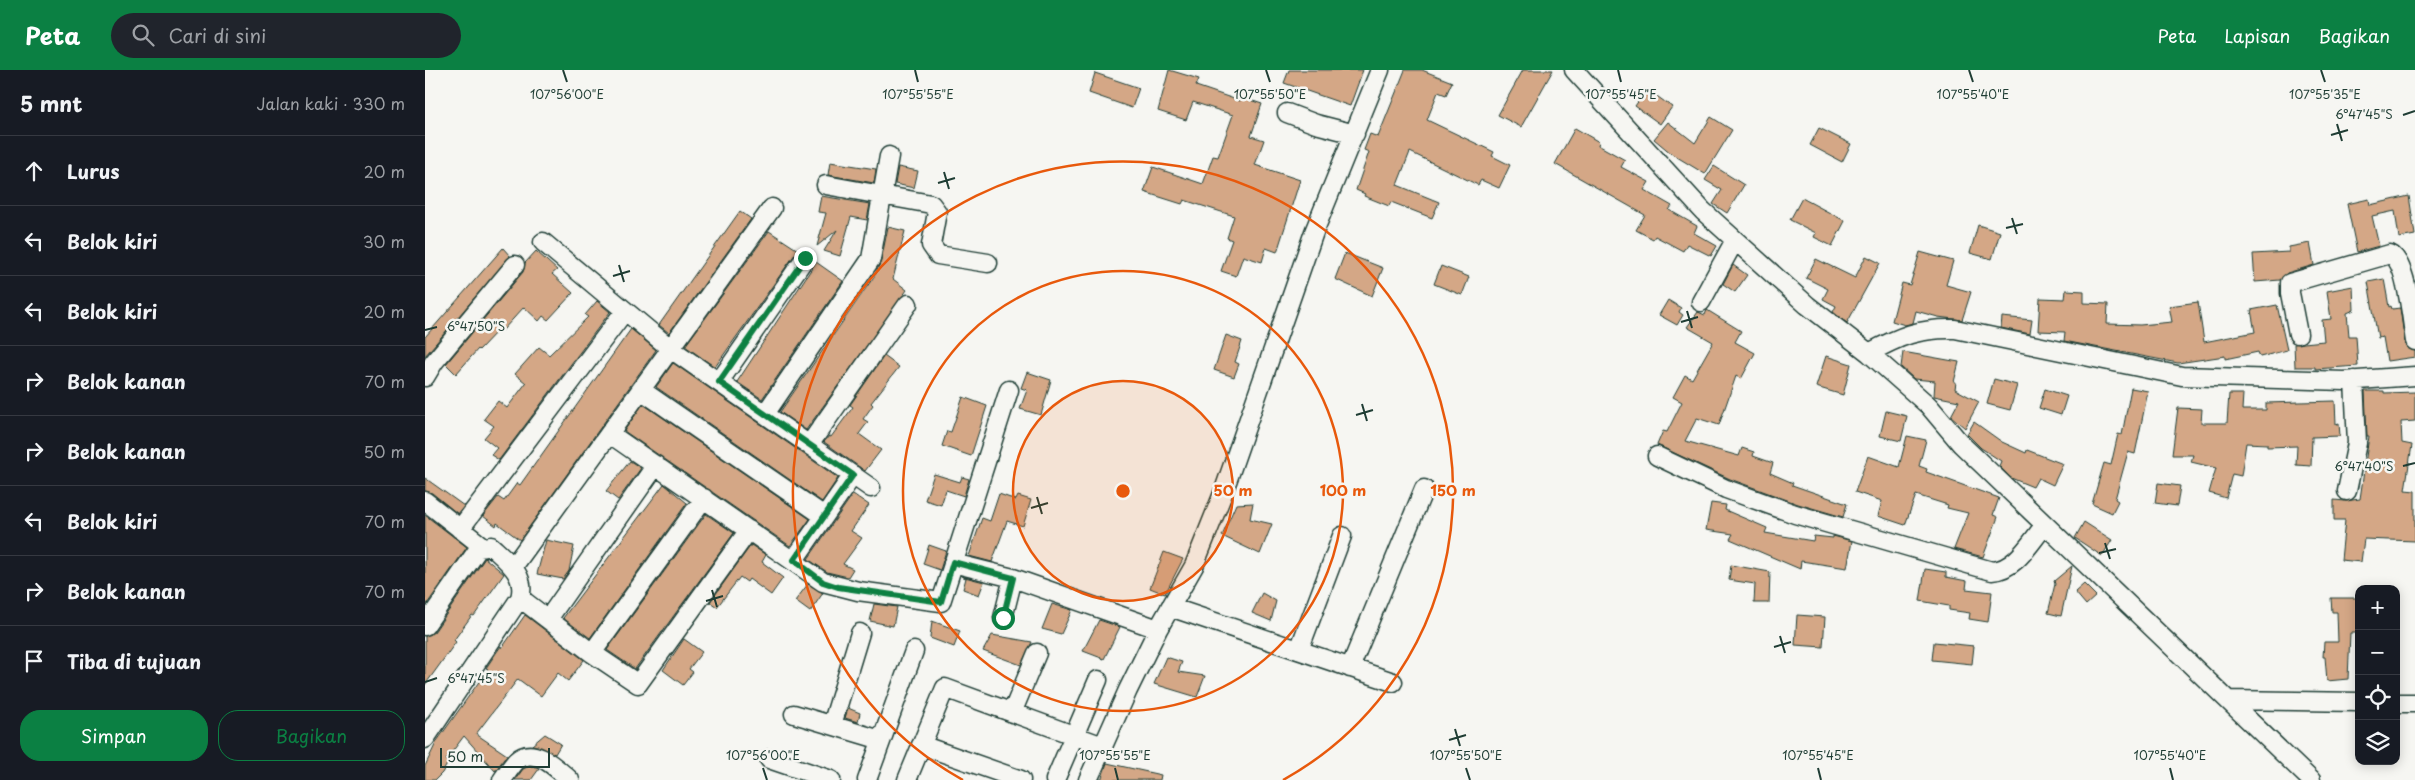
<!DOCTYPE html>
<html lang="id">
<meta charset="utf-8">
<style>
body{margin:0;font-family:"Playpen Sans",sans-serif;background:#20242c;color:#f1f3f6}
.controls{position:absolute;right:15px;bottom:15px;display:grid;overflow:hidden;border-radius:10px;box-shadow:0 2px 12px #0003}
.controls button{width:45px;height:45px;display:grid;place-items:center;padding:0;border:0;border-bottom:1px solid #363941;background:#171b24;color:#f1f3f6;font:25px sans-serif}
.scale{position:absolute;left:15px;bottom:12px;width:110px;box-sizing:border-box;padding-left:5px;border:2px solid #1f3d34;border-top:0;font-size:14px;line-height:18px;white-space:nowrap;color:#1f3d34;-webkit-text-stroke:4px #f6f6f2;paint-order:stroke}
.stop{position:absolute;width:15px;height:15px;margin:-11px;border:4px solid #0b8043;border-radius:50%;background:#fff}
.stop.end{background:#0b8043;border-color:#fff;box-shadow:0 1px 5px #0008}
.list{margin:0;padding:0;list-style:none}
h2{display:flex;justify-content:space-between;align-items:center;height:65px;margin:0;padding:0 20px;font-size:21px}
h2 small{font-size:16px;font-weight:400;color:#9ea1a6}
.list li{display:grid;grid-template-columns:32px 1fr auto;gap:15px;align-items:center;box-sizing:border-box;height:70px;padding:0 20px;border-top:1px solid #363941}
.list b{display:block;font-size:19px;white-space:nowrap}
.list em{font-size:16px;font-style:normal;color:#9ea1a6}
.actions{display:flex;gap:10px;padding:15px 20px}
.actions a{flex:1;padding:11px 0;border:1px solid #0b8043;border-radius:20px;text-align:center;font-size:18px;color:#0b8043}
.actions .main{background:#0b8043;color:#fff}
.icon{flex:none;width:28px;height:28px;fill:none;stroke:currentColor;stroke-width:2;stroke-linecap:round;stroke-linejoin:round}
.map{position:relative;flex:none;width:1990px;height:710px;overflow:hidden}
header{display:flex;align-items:center;gap:30px;box-sizing:border-box;height:70px;padding:0 25px;background:#0b8043;color:#fff}
header strong{font-size:24px}
nav{display:flex;gap:28px;margin-inline-start:auto;font-size:18px}
.search{width:350px;height:45px;background:#20242c;display:flex;align-items:center;gap:12px;box-sizing:border-box;padding:0 18px;border-radius:28px;color:#9ea1a6;font-size:19px}
main{display:flex}
aside{flex:1;background:#171b24}
.map>svg:first-child{display:block}
</style>
<header>
<strong>Peta</strong>
<div class="search"><svg class="icon" aria-label="search" viewBox="0 0 24 24"><circle cx="10" cy="10" r="6"/><path d="M15 15l6 6"/></svg>Cari di sini</div>
<nav><a>Peta</a><a>Lapisan</a><a>Bagikan</a></nav>
</header>
<main>
<aside>
<h2>5 mnt<small>Jalan kaki · 330 m</small></h2>
<ul class="list">
<li><svg class="icon" aria-label="ahead" viewBox="0 0 24 24"><path d="M12 20V5M6 11l6-6 6 6"/></svg><div><b>Lurus</b></div><em>20 m</em></li>
<li><svg class="icon" aria-label="left" viewBox="0 0 24 24"><path d="M17 20v-9H6M10 6l-5 5 5 5"/></svg><div><b>Belok kiri</b></div><em>30 m</em></li>
<li><svg class="icon" aria-label="left" viewBox="0 0 24 24"><path d="M17 20v-9H6M10 6l-5 5 5 5"/></svg><div><b>Belok kiri</b></div><em>20 m</em></li>
<li><svg class="icon" aria-label="right" viewBox="0 0 24 24"><path d="M7 20v-9h11M14 6l5 5-5 5"/></svg><div><b>Belok kanan</b></div><em>70 m</em></li>
<li><svg class="icon" aria-label="right" viewBox="0 0 24 24"><path d="M7 20v-9h11M14 6l5 5-5 5"/></svg><div><b>Belok kanan</b></div><em>50 m</em></li>
<li><svg class="icon" aria-label="left" viewBox="0 0 24 24"><path d="M17 20v-9H6M10 6l-5 5 5 5"/></svg><div><b>Belok kiri</b></div><em>70 m</em></li>
<li><svg class="icon" aria-label="right" viewBox="0 0 24 24"><path d="M7 20v-9h11M14 6l5 5-5 5"/></svg><div><b>Belok kanan</b></div><em>70 m</em></li>
<li><svg class="icon" aria-label="arrive" viewBox="0 0 24 24"><path d="M6 21V4h12l-3 4 3 4H6"/></svg><div><b>Tiba di tujuan</b></div></li>
</ul>
<div class="actions"><a class="main">Simpan</a><a>Bagikan</a></div>
</aside>
<div class="map">
<svg width="1990" height="710" viewBox="0 0 1990 710">
<rect width="100%" height="100%" fill="#f6f6f2"/>
<filter id="ink" filterUnits="userSpaceOnUse"><feTurbulence type="fractalNoise" baseFrequency=".02" numOctaves="2"/><feDisplacementMap in="SourceGraphic" scale="10" xChannelSelector="R" yChannelSelector="G"/><feConvolveMatrix kernelMatrix="1 2 1 2 8 2 1 2 1" color-interpolation-filters="sRGB"/></filter>
<g filter="url(#ink)">
<path fill="#d4a786" stroke="#1f3d34" d="M744 0 774 9 771 16 815 31 816 27 837 34 826 66 839 70 830 95 875 110 852 182 841 178 837 192 818 186 811 206 796 201 807 170 802 168 809 146 759 130 757 134 719 122 728 97 778 114 788 86 793 87 808 45 768 32 761 50 733 41Z
M864 0H938L925 36 859 13Z
M980 0H997L1027 12 1021 25 1013 22 1002 50 1069 82 1067 86 1085 95 1074 118 1056 110 1053 115 985 82 972 115 1014 132 1007 148 966 132 964 136 939 126 940 124 931 120 944 82 939 80 945 64 953 67Z
M1098 0H1128L1096 57 1073 45Z
M670 3 714 18 707 38 664 23Z
M1222 19 1247 37 1235 54 1210 36Z
M1286 47 1307 60 1280 104 1247 84 1229 69 1243 52 1270 73Z
M1150 58 1174 72 1173 75 1200 90 1196 97 1224 112 1219 120 1247 136 1244 140 1272 156 1269 163 1292 176 1286 186 1262 174 1258 181 1230 166 1228 169 1211 160 1220 145 1130 94Z
M1394 58 1426 74 1417 92 1385 75Z
M405 92 451 99 449 113 403 105Z
M1289 96 1319 115 1302 143 1288 134 1297 120 1280 110Z
M473 97 493 101 489 118 470 114Z
M396 126 445 134 442 150 426 147 415 186 399 181 412 160 392 176 401 143 393 142Z
M1984 126 1990 165 1974 168 1970 141 1947 146 1954 176 1932 182 1922 134 1944 129 1945 135Z
M1377 128 1420 151 1407 176 1389 167 1391 163 1365 150Z
M315 141 326 149 244 263 234 255Z
M1553 155 1575 162 1567 189 1545 183Z
M463 157 480 161 468 209 482 220 381 360 355 342 450 205 456 191Z
M344 161 373 180 290 297 260 276Z
M1885 173 1889 195 1862 203 1855 210 1830 212 1828 184 1864 182V177Z
M78 178 85 186 0 286V267Z
M111 181 132 200 127 204 148 223 123 250 118 246 114 251 99 237 77 261 74 259 54 280 53 279 31 304 21 294 98 202 100 193Z
M1495 182 1528 191 1521 215 1546 222 1537 250 1513 247 1491 241 1488 253 1480 255 1467 251 1477 213 1485 215Z
M920 183 958 198 947 226 910 209Z
M1441 186 1455 193 1422 253 1408 242 1411 236 1398 229 1403 219 1381 208 1391 189 1430 208Z
M391 192 418 211 337 329 312 312Z
M1308 195 1322 205 1310 222 1298 214Z
M1016 196 1044 207 1037 225 1009 214Z
M1959 209 1964 237 1966 236 1967 239 1975 238 1980 273 1982 278 1990 281V287L1962 291 1958 267 1953 268 1943 212Z
M1928 216 1929 240 1922 243 1924 266H1931L1933 296 1890 299V297H1870L1869 274 1899 271 1897 250 1906 249 1902 221Z
M1641 220 1659 221V233L1683 234 1682 254 1715 255 1747 252 1744 236 1773 232 1779 272 1830 262 1826 240 1852 235 1862 280 1835 287 1833 282 1800 289V286L1753 293 1639 271 1640 262 1613 261 1615 228 1640 229Z
M1243 230 1256 238 1254 242 1258 245 1252 255 1234 245Z
M172 231 185 242 74 390 66 385 72 378 59 368 69 356 59 349 73 331 82 338 101 313 90 304 114 277 124 285 163 247 160 245Z
M1282 240 1316 261 1310 272 1330 283 1316 309 1311 306 1294 355 1272 348 1260 371 1314 386 1317 378 1329 382 1328 386 1348 393 1345 403 1368 413 1367 415 1422 434 1418 447 1373 434 1305 409 1232 375 1238 361 1242 362 1257 332 1248 327 1260 305 1267 309 1288 272 1262 257 1273 242 1280 245Z
M1577 247 1607 250 1605 264 1576 258Z
M206 259 231 280 95 470 72 453 71 456 58 446 73 427 79 431 92 413 95 415Z
M801 265 817 271 810 292 814 294 809 307 789 300Z
M1478 282 1534 292 1529 312H1531L1530 319 1554 332 1540 358 1526 346 1534 331 1509 326 1510 311 1489 309 1476 297Z
M459 286 474 297 446 333 448 335 438 349 443 352 434 364 456 380 440 401 399 372 404 366 406 367 428 337 425 335Z
M1401 286 1426 294 1418 325 1391 317Z
M248 293 413 408 397 432 231 317Z
M602 302 626 310 616 345 595 339 602 320 596 318Z
M1569 309 1592 315 1585 340 1562 334Z
M1706 318 1723 321 1710 384 1703 382 1690 429 1693 431 1687 443 1667 434 1679 393 1686 395 1693 364 1697 365Z
M1620 319 1642 326 1636 345 1614 338Z
M1940 321H1959V323L1990 322V351L1976 352 1977 373 1987 375 1980 420 1990 421V471L1939 469 1936 492 1916 490 1920 450H1909V430L1920 431 1935 429 1944 366H1942Z
M1804 324H1818L1817 340H1841V333L1910 331 1911 354 1914 353 1915 366 1887 367 1886 396 1871 395 1872 376 1842 377V374L1821 373 1816 406 1807 404 1801 428 1784 423 1791 398 1766 392 1768 385H1747L1753 338 1777 339 1776 353H1802Z
M538 327 562 336 546 386 517 376 522 361 526 362Z
M218 334 385 449 365 476 199 361Z
M1461 341 1482 346 1476 371 1455 366Z
M1549 352 1577 372 1601 383 1602 380 1638 394 1628 415 1613 408 1608 417 1586 408 1574 396 1576 391 1556 378 1542 364Z
M1482 366 1501 370 1494 396 1502 399 1501 402 1574 428 1568 445 1573 447 1558 487 1529 479 1543 443 1522 438 1523 435 1491 425 1480 455 1453 446 1457 431 1430 422 1443 386 1474 397Z
M205 391 216 398 193 430 181 421Z
M509 404 535 412 537 407 544 409 539 426 521 420 516 435 500 430Z
M0 408 39 436 33 444 7 423 0 421Z
M1733 413 1755 416 1752 436 1730 433Z
M239 414 262 433 165 568 138 548Z
M428 424 444 435 426 461 437 468 418 494 428 499 423 507 402 502 383 489Z
M574 424 591 430 593 426 606 430 598 456 582 451 567 492 544 486 557 448 565 451Z
M828 433 825 449 847 454 835 484 797 466 811 434Z
M1286 433 1301 435 1300 440 1342 458 1340 463 1388 471 1389 466 1408 468V466L1427 471 1422 498 1376 491 1375 499 1305 469 1308 464 1281 460Z
M281 444 309 463 210 599 182 580Z
M0 445 42 477 0 537Z
M1659 452 1687 470 1677 486 1650 468Z
M121 470 149 476 144 501 138 509 112 504Z
M326 475 341 485 337 492 358 508 346 525 324 509 322 512 315 507 292 537 285 532Z
M504 475 521 481 515 500 498 494Z
M739 482 758 489 740 524 725 518Z
M60 488 79 504 49 546 47 545 29 570 31 572 0 615V566L9 562Z
M1306 495 1345 502 1344 533H1329L1330 514 1304 510Z
M1647 496 1636 546 1623 543 1630 514 1629 511Z
M1500 499 1521 502V507L1542 511 1541 519 1567 522 1563 552 1544 549 1545 543 1524 540V536L1495 531Z
M536 506 559 512 554 525 538 519 541 508Z
M383 514 398 523 385 542 370 531Z
M1659 514 1671 526 1661 535 1650 522Z
M837 523 851 531 846 551 827 543Z
M1906 528H1934V563H1925L1923 609 1902 611 1900 587H1898L1899 572H1913L1912 542H1907Z
M449 534 472 537 468 556 445 551Z
M627 534 647 540 636 564 617 559Z
M100 545 159 590 143 611 133 603 116 626 93 609 51 664 82 685 70 701 39 666 21 690 24 691 17 703 10 710H0V696L12 671 63 599 61 598 71 583 76 576 77 578Z
M1372 545 1400 547 1398 577 1370 575Z
M674 550 695 557 679 589 658 581Z
M507 551 535 561 529 577 505 568Z
M567 565 607 572 596 595 558 581Z
M259 569 277 582 264 599 268 602 258 615 238 600Z
M1509 572 1549 576 1547 594 1507 590Z
M741 587 757 592 753 602 780 606 772 627 729 614Z
M423 638 435 643 433 652 420 648Z
M120 664 136 674 130 684 107 675Z
M682 693 736 705 735 710H676Z
M105 696 114 699 106 710H90L98 699Z"/>
<g fill="none" stroke-linecap="round" stroke-linejoin="round">
<defs>
<path id="minor" d="M1149 0 1278 141 1382 235 1444 283 1504 336 1536 374 1886 710
M862 43 891 54 930 64
M401 115 506 134 512 142 506 175 513 185 563 193
M118 172 246 279 446 418
M1276 232 1310 170
M1873 264 1865 223V213L1965 184C1982 191 1987 253 1990 271
M1444 283C1475 266 1494 258 1530 259L1757 306 1919 311 1990 306
M0 307 9 292 90 195
M294 312 380 188
M216 320 399 446
M340 344 446 189 464 86
M185 364 398 512 433 521 516 532 584 320
M384 375 483 234
M1232 386 1301 419 1370 444 1567 501C1591 500 1606 471 1620 455
M1922 421 1932 373 1929 310
M0 431 57 476
M35 459 199 242
M369 490 428 405
M528 493 588 508
M88 497 347 138
M95 528 167 583 213 614 324 460
M745 537 968 612
M578 548 588 508 733 559
M123 549 231 395
M0 556 54 478 66 476C81 490 102 505 95 528L0 669
M874 580 917 466
M167 583 279 428
M925 598 999 419
M1803 630 1934 632
M1971 633H1990
M587 643 612 583
M369 644 456 670
M407 655 435 563
M496 675 596 710
M344 689 406 710
M77 710C81 704 86 697 91 691 109 674 132 699 145 710
M442 710 489 581
M482 710 520 618 678 676
M630 710 673 610
M663 710 703 620 733 559 769 496 797 426 889 162 955 0"/>
</defs>
<use href="#minor" stroke="#1f3d34" stroke-width="21"/>
<use href="#minor" stroke="#f6f6f2" stroke-width="18"/>
</g>
</g>
<g fill="none" stroke-linecap="round" stroke-linejoin="round" filter="url(#ink)">
<path stroke="#0b8043" stroke-width="6" d="M380 188 294 312 428 405 369 490 398 512 413 517 516 532 528 492 588 508 578 548"/>
</g>
<path fill="none" stroke="#1f3d34" stroke-width="2" d="M138 0 142 12M490 0 493 12M841 0 845 12M1193 0 1196 12M1544 0 1548 12M1896 0 1900 12M1978 45 1990 41M1912 54 1917 71M1906 65 1923 60M519 102 524 119M513 113 530 108M1587 148 1592 164M1581 158 1598 154M194 195 199 212M188 206 205 201M1262 241 1267 258M1256 252 1273 247M0 260 12 257M937 334 942 351M931 345 948 340M1978 396 1990 393M612 427 617 444M606 438 623 433M1680 473 1685 489M1674 483 1691 479M287 520 292 537M281 531 298 526M1355 566 1360 583M1349 577 1366 572M0 612 12 608M1030 659 1035 676M1024 670 1041 665M338 698 342 710M690 698 693 710M1041 698 1045 710M1393 698 1396 710M1745 698 1748 710"/>
<circle cx="698" cy="421" r="110" fill="#e8590c" fill-opacity=".12"/>
<g fill="none" stroke="#e8590c" stroke-width="2.5">
<circle cx="698" cy="421" r="110"/>
<circle cx="698" cy="421" r="220"/>
<path d="M538 710A330 330 0 1 1 858 710"/>
</g>
<g font-size="12" text-anchor="middle" fill="#1f3d34" stroke="#f6f6f2" stroke-width="5" stroke-linejoin="round" paint-order="stroke">
<text x="142" y="29">107°56'00"E</text>
<text x="493" y="29">107°55'55"E</text>
<text x="845" y="29">107°55'50"E</text>
<text x="1196" y="29">107°55'45"E</text>
<text x="1548" y="29">107°55'40"E</text>
<text x="1900" y="29">107°55'35"E</text>
<text x="1939" y="49">6°47'45"S</text>
<text x="51" y="261">6°47'50"S</text>
<text x="1939" y="401">6°47'40"S</text>
<text x="51" y="613">6°47'45"S</text>
<text x="338" y="690">107°56'00"E</text>
<text x="690" y="690">107°55'55"E</text>
<text x="1041" y="690">107°55'50"E</text>
<text x="1393" y="690">107°55'45"E</text>
<text x="1745" y="690">107°55'40"E</text>
</g>
<circle cx="698" cy="421" r="8" fill="#e8590c" stroke="#f6f6f2" stroke-width="2.5"/>
<g font-size="15" text-anchor="middle" font-weight="bold" fill="#e8590c" stroke="#f6f6f2" stroke-width="5" stroke-linejoin="round" paint-order="stroke">
<text x="808" y="426">50 m</text>
<text x="918" y="426">100 m</text>
<text x="1028" y="426">150 m</text>
</g>
</svg>
<div class="controls">
<button>+</button>
<button>−</button>
<button><svg class="icon" aria-label="locate" viewBox="0 0 24 24"><circle cx="12" cy="12" r="6"/><path d="M12 2v4M12 18v4M2 12h4M18 12h4"/></svg></button>
<button><svg class="icon" aria-label="layers" viewBox="0 0 24 24"><path d="M12 4l9 5-9 5-9-5zM3 14l9 5 9-5"/></svg></button>
</div>
<div class="scale">50 m</div>
<div class="stop" style="left:578px;top:548px"></div>
<div class="stop end" style="left:380px;top:188px"></div>
</div>
</main>
